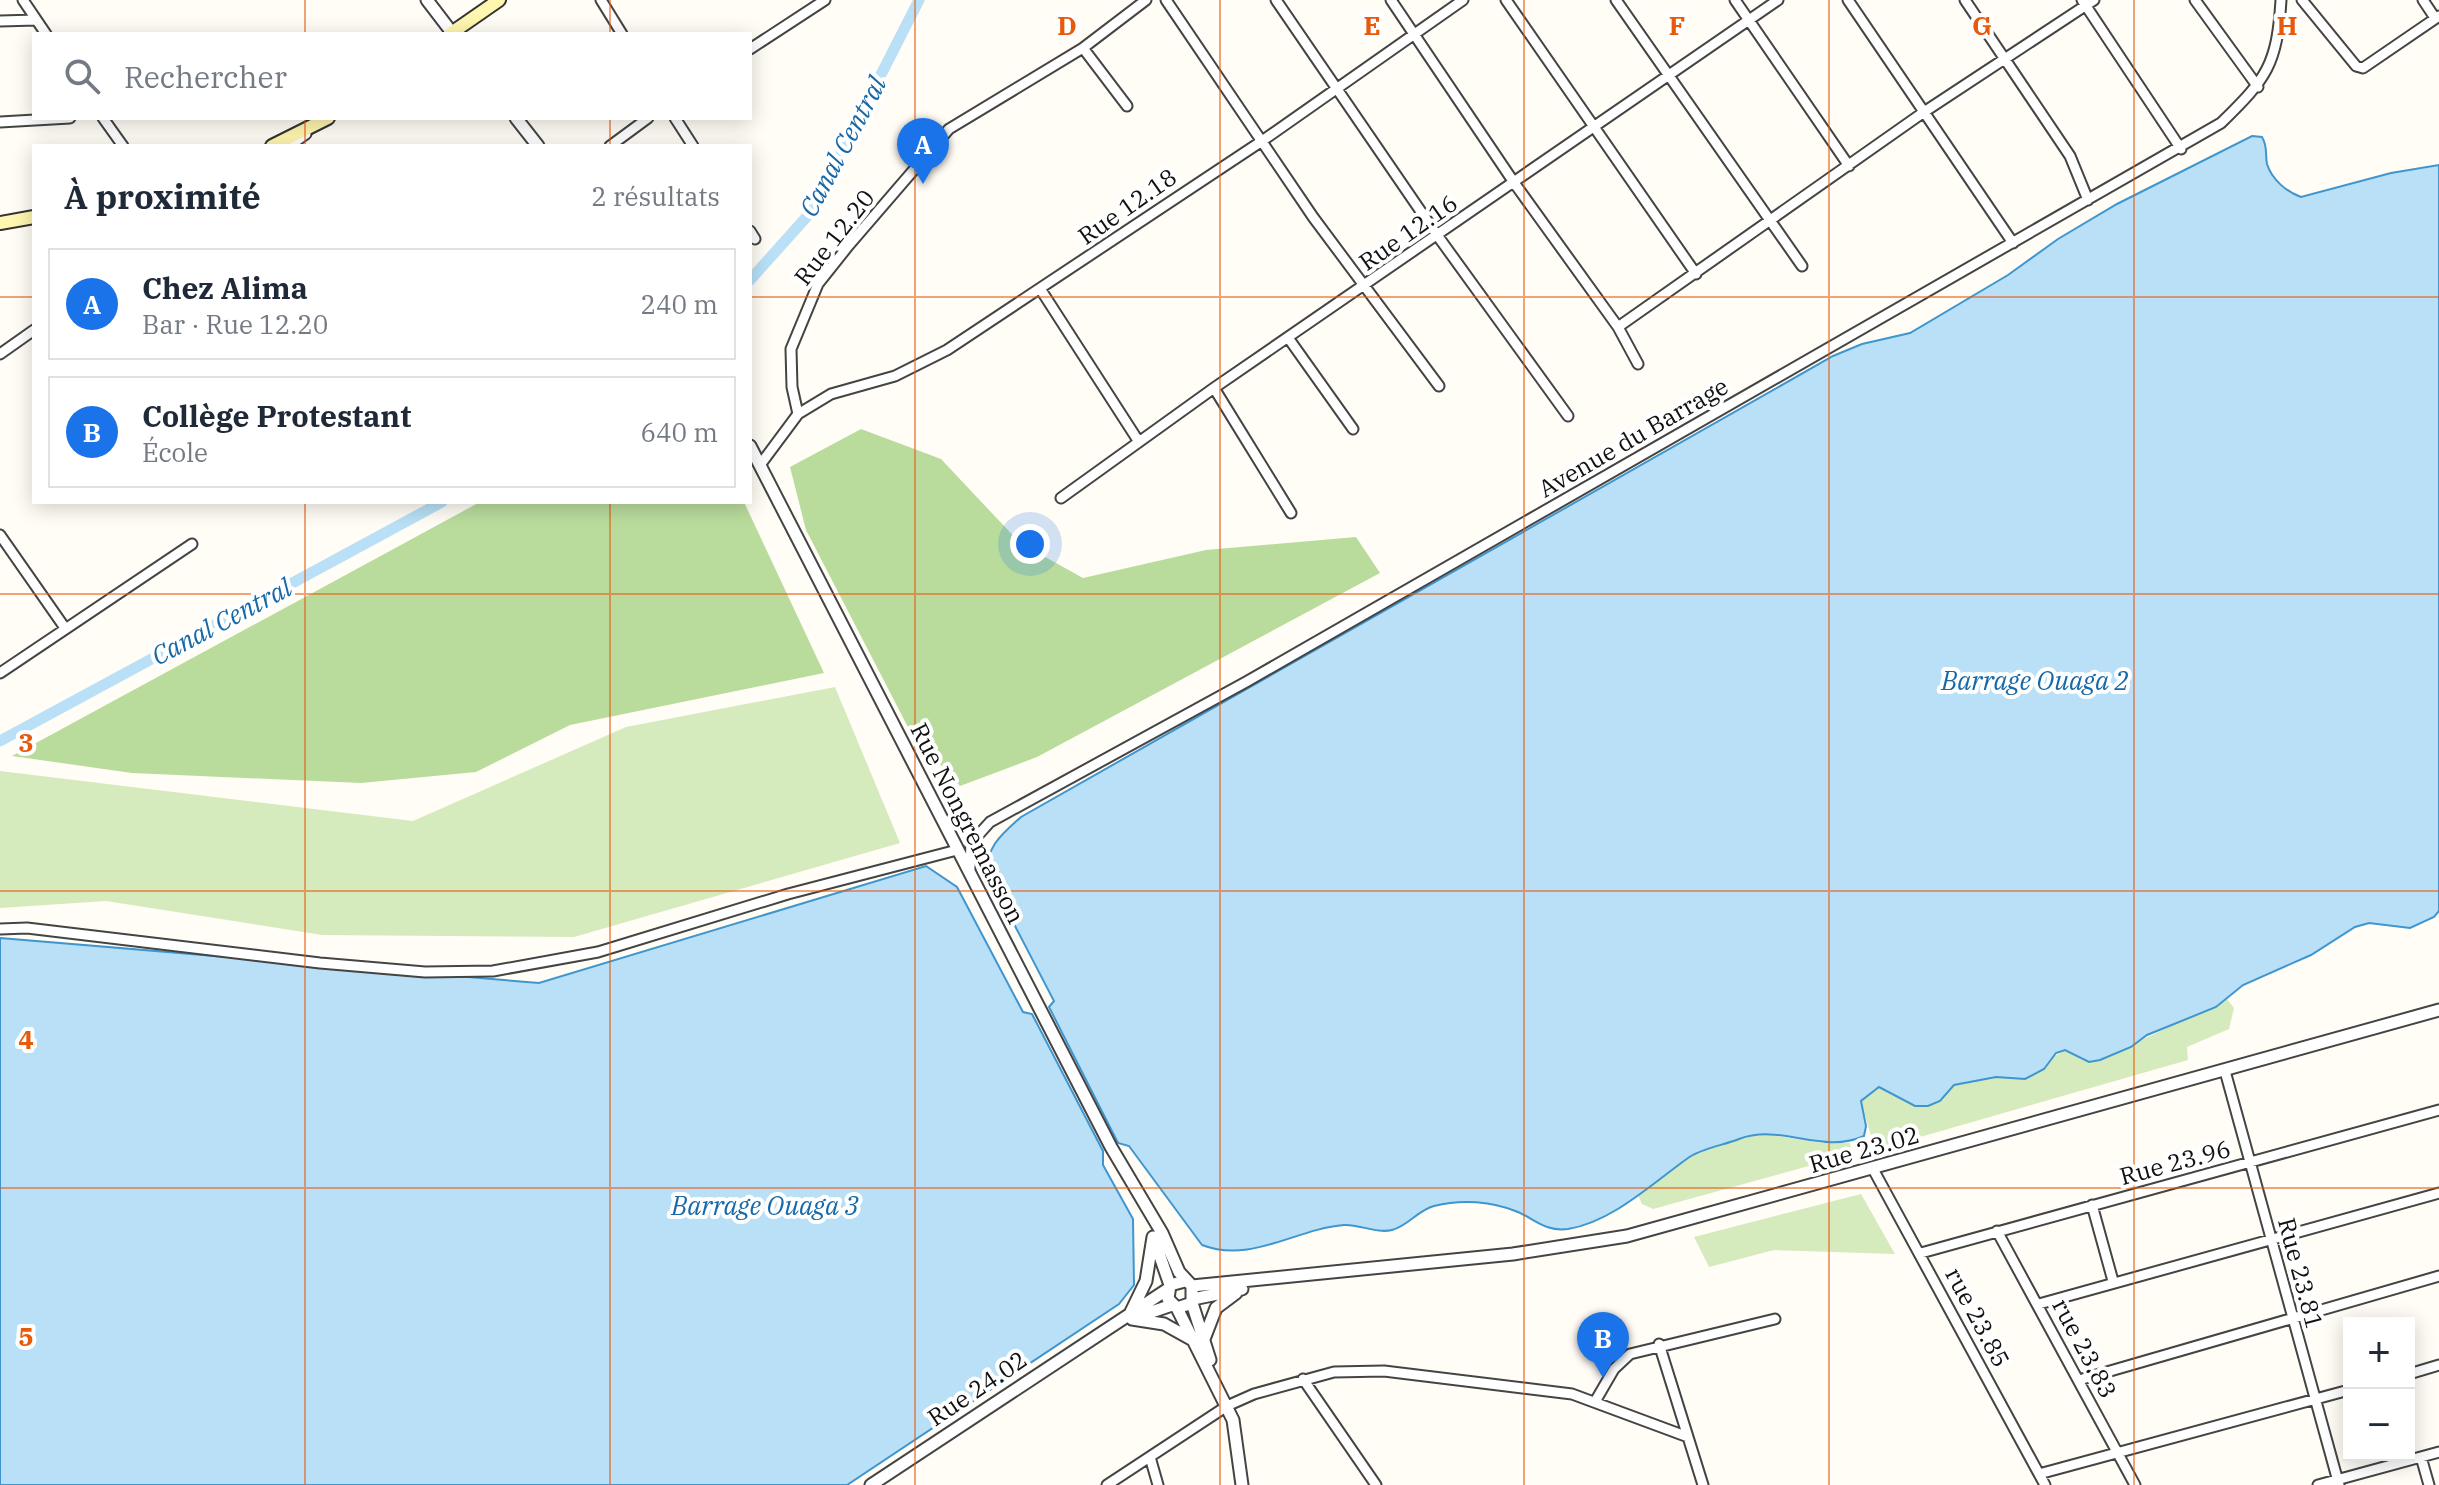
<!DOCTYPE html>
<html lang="fr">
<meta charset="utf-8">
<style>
body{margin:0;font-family:"IBM Plex Serif",serif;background:#f2f2f3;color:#1f2937}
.controls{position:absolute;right:24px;bottom:24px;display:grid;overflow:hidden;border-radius:0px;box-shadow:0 4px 20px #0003}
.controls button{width:72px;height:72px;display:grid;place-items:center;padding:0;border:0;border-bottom:2px solid #e0e1e3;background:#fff;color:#1f2937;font:40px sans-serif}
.you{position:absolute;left:1030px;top:544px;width:28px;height:28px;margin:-20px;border:6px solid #fff;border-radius:50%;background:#1a73e8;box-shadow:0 0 0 12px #1a73e833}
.badge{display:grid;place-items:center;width:52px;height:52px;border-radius:50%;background:#1a73e8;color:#fff;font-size:26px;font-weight:700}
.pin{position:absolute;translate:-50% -66px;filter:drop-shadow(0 2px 4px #0008)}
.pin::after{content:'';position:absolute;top:42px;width:28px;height:24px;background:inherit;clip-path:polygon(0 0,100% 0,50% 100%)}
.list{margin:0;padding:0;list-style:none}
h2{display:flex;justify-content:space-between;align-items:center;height:104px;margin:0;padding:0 32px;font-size:34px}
h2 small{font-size:26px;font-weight:400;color:#747a83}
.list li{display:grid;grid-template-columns:52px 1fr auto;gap:24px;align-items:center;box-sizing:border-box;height:112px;margin:0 16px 16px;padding:0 16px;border:2px solid #e0e1e3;border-radius:0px}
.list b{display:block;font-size:30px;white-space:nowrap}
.list p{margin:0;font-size:26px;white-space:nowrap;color:#747a83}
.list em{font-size:26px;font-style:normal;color:#747a83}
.icon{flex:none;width:44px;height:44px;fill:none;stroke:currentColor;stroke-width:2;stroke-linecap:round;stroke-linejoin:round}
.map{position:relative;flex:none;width:2439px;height:1485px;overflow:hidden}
.search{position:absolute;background:#fff;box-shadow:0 4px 20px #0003;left:32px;top:32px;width:720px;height:88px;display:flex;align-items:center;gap:20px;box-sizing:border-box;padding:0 28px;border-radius:0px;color:#747a83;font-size:30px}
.panel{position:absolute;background:#fff;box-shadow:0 4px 20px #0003;left:32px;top:144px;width:720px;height:360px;border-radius:0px}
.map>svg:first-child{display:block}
</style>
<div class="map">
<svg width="2439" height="1485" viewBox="0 0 2439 1485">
<rect width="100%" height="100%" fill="#fffdf5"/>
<path fill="#d5ebbd" d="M835 687 900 843 574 937 322 935 106 901 0 908V771L413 821 626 727Z
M2227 999 2234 1008 2229 1029 2187 1047 2188 1060 1875 1150 1861 1101 1879 1087 1915 1106H1928L1940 1101 1954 1085 1996 1077 2017 1079 2065 1050 2089 1062 2100 1060Z
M1763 1134 1823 1143H1850L1852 1154 1653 1209 1642 1204 1637 1193 1688 1157 1741 1138Z
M1861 1194 1895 1254 1774 1250 1709 1267 1694 1237Z"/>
<path fill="#b9dc9c" d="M861 429 941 459 1020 543 1083 578 1206 550 1356 537 1380 573 1037 757 960 786 911 733 806 530 790 467Z
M480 502H744L824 673 570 725 476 772 361 783 132 773 12 756Z"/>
<path fill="#b9e0f7" stroke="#3f96cf" stroke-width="2" d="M2252 136 2262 137C2268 147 2265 154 2267 164 2272 180 2287 192 2301 197L2391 173 2439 165V911L2434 917 2410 928 2369 923 2355 927 2311 955 2243 985 2216 1007 2147 1035 2131 1047 2100 1060 2089 1062 2065 1050 2056 1053 2044 1069 2025 1079 1996 1077 1954 1085 1940 1101 1928 1106H1915L1879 1087 1861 1101 1866 1126 1864 1136C1822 1155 1781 1123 1739 1139 1724 1145 1700 1149 1688 1158 1653 1183 1612 1222 1568 1229 1546 1232 1536 1220 1518 1212 1492 1201 1461 1199 1434 1206 1418 1210 1408 1226 1392 1230 1377 1234 1359 1224 1344 1225 1295 1229 1251 1264 1202 1245L1129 1146 1118 1143 1049 1007 1054 1001 988 874C985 847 1002 834 1021 817L1833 356 1862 344 1910 333 2008 275 2058 239 2117 204Z
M926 866 957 887 1023 1012 1032 1014 1103 1151V1165L1133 1219 1134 1285 1119 1304 847 1485H0V938L539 983Z"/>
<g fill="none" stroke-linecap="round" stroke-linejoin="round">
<path stroke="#b9e0f7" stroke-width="11" d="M750 280 811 212 919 0
M0 741 442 502"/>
<defs>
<path id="minor" d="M23 0 46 34
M601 0 622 34
M1166 0 1313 217 1439 386
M1276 0 1437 235 1568 416
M1391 0 1515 184 1618 327 1638 364
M1506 0 1696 274
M1616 0 1802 266
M1735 0 1849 166
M1848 0 2013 243
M1965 0 2070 156 2088 200
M2082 0 2181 149
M2195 0 2258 87
M2302 0 2356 66 2363 68 2439 16
M2423 0 2435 18
M0 21 36 20
M1083 48 1127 106
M750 49 825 0
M103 118 123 146
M675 118 693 146
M0 122 70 118
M289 146 306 134
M610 146 648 118
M750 231 755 239
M1041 290 1139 442
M1618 327 1924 112 2094 0
M1289 339 1353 429
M0 354 34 330
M1214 388 1291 513
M798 414 831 394 895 376 947 350 1262 141 1463 0
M760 465 798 414 792 387 791 349 818 284 849 245 949 129 1083 48 1146 0
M1061 498 1214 388 1778 0
M0 535 65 628
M0 673 192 544
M970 868 971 843 990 822 1246 682 2221 123C2267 78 2277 65 2281 0
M0 929 27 928 320 963 425 972 493 971 598 952 788 894 957 850
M2225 1071 2339 1485
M1873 1169 2045 1485
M2092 1205 2113 1281
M1997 1231 2135 1485
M1921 1253 2439 1110
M2039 1304 2439 1193
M1659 1344 1703 1485
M2409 1374 2439 1365
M1303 1379 1376 1485
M2079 1380 2439 1276
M1596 1400 1614 1369 1630 1354 1775 1319
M1150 1457 1158 1485
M2421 1457 2429 1485
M2039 1474 2349 1390
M1107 1485 1227 1406 1254 1394 1334 1372 1384 1371 1572 1394 1688 1437
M2318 1485 2439 1452"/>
<path id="tertiary" d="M427 0 453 34
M516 118 538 146
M750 446 1111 1147 1162 1233 1179 1272 1192 1286V1303L1177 1308
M1155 1242 1170 1285
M1185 1281 1170 1285 1168 1299 1177 1308 1233 1420 1242 1485
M1192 1286 1513 1254 1627 1236 2439 1010
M1193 1299 1242 1289
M1192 1303 1210 1360
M1131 1312 1146 1281 1153 1237
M1137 1317 1172 1305
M1132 1319 1164 1324 1191 1339
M1204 1339 1216 1308 1236 1293
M871 1485 1168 1289"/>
<path id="secondary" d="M450 34 499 0
M272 146 328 118
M0 223 34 217"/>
</defs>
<use href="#minor" stroke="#444" stroke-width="13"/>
<use href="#tertiary" stroke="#444" stroke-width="15"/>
<use href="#secondary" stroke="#333" stroke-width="16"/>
<use href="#minor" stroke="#fff" stroke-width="9"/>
<use href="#tertiary" stroke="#fff" stroke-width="11"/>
<use href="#secondary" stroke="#fff6b0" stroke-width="12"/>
</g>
<path fill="none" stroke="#e8590c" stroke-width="2" stroke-opacity="0.55" d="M305 0V34M610 0V34M915 0V1485M1220 0V1485M1524 0V1485M1829 0V1485M2134 0V1485M305 118V146M610 118V146M0 297H34M750 297H2439M305 502V1485M610 502V1485M0 594H2439M0 891H2439M0 1188H2439"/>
<g text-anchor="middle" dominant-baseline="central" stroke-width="8" stroke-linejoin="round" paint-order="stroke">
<g font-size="24" fill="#111" stroke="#fff">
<text transform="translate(1127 206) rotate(-35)">Rue 12.18</text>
<text transform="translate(1408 232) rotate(-35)">Rue 12.16</text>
<text transform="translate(834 237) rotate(-52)">Rue 12.20</text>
<text transform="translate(1633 437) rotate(-30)">Avenue du Barrage</text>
<text transform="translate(968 823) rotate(63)">Rue Nongremasson</text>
<text transform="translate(1864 1149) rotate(-16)">Rue 23.02</text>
<text transform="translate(2175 1162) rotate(-15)">Rue 23.96</text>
<text transform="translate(2301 1273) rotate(75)">Rue 23.81</text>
<text transform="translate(1978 1317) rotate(62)">rue 23.85</text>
<text transform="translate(2085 1348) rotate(62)">rue 23.83</text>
<text transform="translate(977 1388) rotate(-34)">Rue 24.02</text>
</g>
<g font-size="26" font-style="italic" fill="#1768a6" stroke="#fff">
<text transform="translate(842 146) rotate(-62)">Canal Central</text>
<text transform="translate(221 621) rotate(-28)">Canal Central</text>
<text x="2035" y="680">Barrage Ouaga 2</text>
<text x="765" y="1205">Barrage Ouaga 3</text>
</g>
</g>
<g font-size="26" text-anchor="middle" font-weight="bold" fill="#e8590c" stroke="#fff" stroke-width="8" stroke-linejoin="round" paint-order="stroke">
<text x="1067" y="35">D</text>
<text x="1372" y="35">E</text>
<text x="1677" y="35">F</text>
<text x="1982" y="35">G</text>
<text x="2287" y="35">H</text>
<text x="26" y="752">3</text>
<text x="26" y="1049">4</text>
<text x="26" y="1346">5</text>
</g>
</svg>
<div class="controls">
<button>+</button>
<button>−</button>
</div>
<div class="you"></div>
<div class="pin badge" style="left:923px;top:184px">A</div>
<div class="pin badge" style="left:1603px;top:1378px">B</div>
<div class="search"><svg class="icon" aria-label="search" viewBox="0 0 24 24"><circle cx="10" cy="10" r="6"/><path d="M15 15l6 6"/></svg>Rechercher</div>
<section class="panel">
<h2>À proximité<small>2 résultats</small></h2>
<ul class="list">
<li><span class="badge">A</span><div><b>Chez Alima</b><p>Bar · Rue 12.20</p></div><em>240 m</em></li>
<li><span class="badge">B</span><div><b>Collège Protestant</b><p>École</p></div><em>640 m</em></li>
</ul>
</section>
</div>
